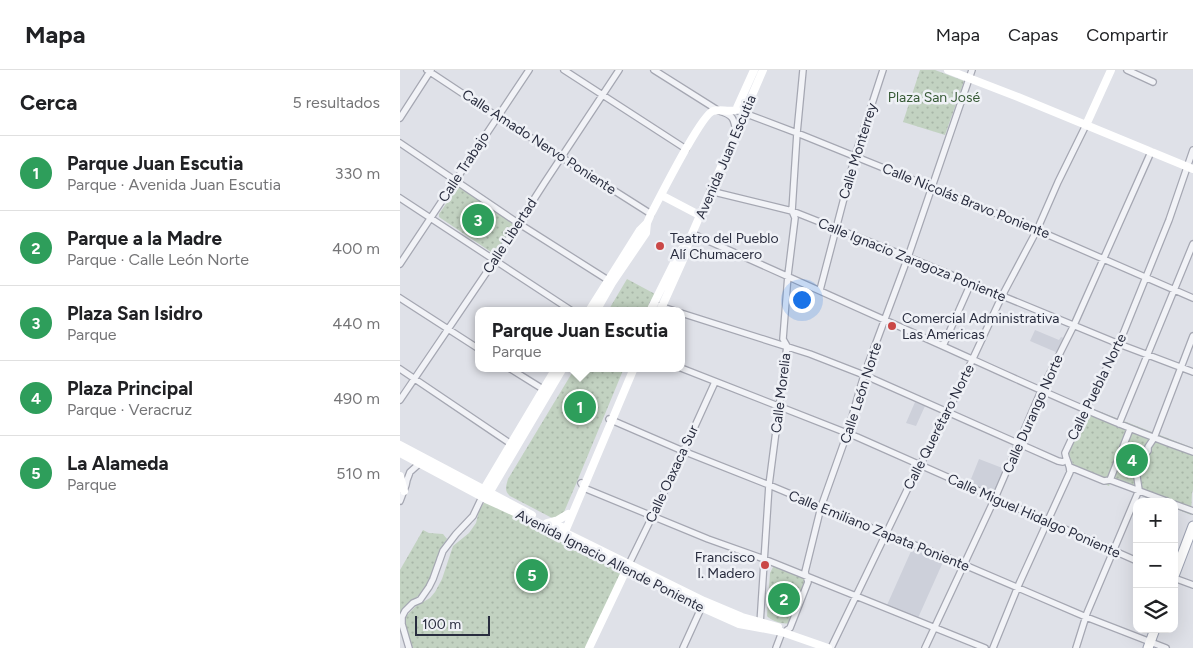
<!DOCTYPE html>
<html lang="es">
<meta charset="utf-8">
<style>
body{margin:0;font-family:Figtree,sans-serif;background:#f6f6f6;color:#202124}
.controls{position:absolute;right:15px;bottom:15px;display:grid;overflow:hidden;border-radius:10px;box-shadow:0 5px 20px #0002}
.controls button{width:45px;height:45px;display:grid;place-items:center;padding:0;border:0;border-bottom:1px solid #e0e0e0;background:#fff;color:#202124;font:25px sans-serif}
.scale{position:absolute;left:15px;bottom:12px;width:75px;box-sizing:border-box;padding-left:5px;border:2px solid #292d3f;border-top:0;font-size:14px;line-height:18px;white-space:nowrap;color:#292d3f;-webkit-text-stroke:4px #eff1f6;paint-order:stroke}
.you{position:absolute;left:401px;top:229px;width:18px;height:18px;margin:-12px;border:4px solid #fff;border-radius:50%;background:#1a73e8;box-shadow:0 0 0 8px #1a73e833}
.badge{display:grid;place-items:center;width:32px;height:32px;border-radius:50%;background:#2563eb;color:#fff;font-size:16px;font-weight:700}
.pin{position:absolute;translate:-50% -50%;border:2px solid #fff;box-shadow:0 1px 5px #0006}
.popup{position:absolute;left:75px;top:237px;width:210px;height:65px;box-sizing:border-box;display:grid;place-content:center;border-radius:10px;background:#fff;filter:drop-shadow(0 1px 4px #0005);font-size:16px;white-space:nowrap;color:#757577}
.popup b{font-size:19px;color:#202124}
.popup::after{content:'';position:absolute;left:50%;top:100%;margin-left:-10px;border:10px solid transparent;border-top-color:#fff}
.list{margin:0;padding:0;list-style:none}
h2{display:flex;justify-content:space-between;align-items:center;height:65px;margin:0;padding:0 20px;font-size:21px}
h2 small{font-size:16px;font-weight:400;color:#757577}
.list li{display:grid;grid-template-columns:32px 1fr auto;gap:15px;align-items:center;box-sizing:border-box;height:75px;padding:0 20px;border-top:1px solid #e0e0e0}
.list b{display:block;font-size:19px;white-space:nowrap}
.list p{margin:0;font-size:16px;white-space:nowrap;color:#757577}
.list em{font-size:16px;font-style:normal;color:#757577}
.icon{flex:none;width:28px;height:28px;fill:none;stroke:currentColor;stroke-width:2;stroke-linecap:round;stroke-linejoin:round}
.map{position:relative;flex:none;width:793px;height:578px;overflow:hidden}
header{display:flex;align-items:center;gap:30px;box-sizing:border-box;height:70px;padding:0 25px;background:#fff;border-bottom:1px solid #e0e0e0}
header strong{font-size:24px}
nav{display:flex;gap:28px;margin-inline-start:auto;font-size:18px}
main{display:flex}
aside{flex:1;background:#fff}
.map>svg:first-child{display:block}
</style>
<header>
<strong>Mapa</strong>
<nav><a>Mapa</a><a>Capas</a><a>Compartir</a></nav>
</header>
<main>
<aside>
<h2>Cerca<small>5 resultados</small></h2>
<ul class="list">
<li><span class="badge" style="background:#2e9e5b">1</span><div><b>Parque Juan Escutia</b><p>Parque · Avenida Juan Escutia</p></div><em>330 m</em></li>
<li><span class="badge" style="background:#2e9e5b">2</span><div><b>Parque a la Madre</b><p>Parque · Calle León Norte</p></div><em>400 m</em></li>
<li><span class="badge" style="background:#2e9e5b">3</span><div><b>Plaza San Isidro</b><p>Parque</p></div><em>440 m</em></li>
<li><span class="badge" style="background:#2e9e5b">4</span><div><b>Plaza Principal</b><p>Parque · Veracruz</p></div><em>490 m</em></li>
<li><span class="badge" style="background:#2e9e5b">5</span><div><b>La Alameda</b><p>Parque</p></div><em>510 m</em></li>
</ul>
</aside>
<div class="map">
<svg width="793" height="578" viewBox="0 0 793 578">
<defs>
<pattern id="park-dots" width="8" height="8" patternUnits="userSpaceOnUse" patternTransform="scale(1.25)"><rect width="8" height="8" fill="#c2d2c1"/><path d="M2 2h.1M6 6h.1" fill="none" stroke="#a7b5a7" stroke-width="1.8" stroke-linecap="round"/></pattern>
</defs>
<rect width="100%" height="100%" fill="#dfe1e8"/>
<path fill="#cdd0da" d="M635 260 659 270 661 267 664 268 658 283 630 271Z
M515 332 525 336 516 356 506 353Z
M579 389 605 399 594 424 569 414Z
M512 479 543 492 518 548 487 535Z"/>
<path fill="url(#park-dots)" d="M520 0H535L564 11 545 65 503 52Z
M58 116H61L116 154 98 183 91 182 39 147V144Z
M227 209 255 224 248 241H208Z
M175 298H224L176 414 164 442 154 449 110 426C104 421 106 416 108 409Z
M688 337 793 378V420L792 423 791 445 774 438V432H757L710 413 709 416 672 400C674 393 672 390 667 385Z
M85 431 223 501 186 578H13L6 560 5 553 6 546 16 536 30 528 35 522 42 509 53 476 69 463 76 453 79 441Z
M23 460 29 463 43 464 47 469 39 483 28 514 21 524 10 532 0 546V500Z
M373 497H376L403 507 406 511 390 553C383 555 372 551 367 546L370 503Z"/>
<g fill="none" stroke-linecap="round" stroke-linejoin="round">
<defs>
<path id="street" d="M27 0 98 47 251 144
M164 0 286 79
M254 0 319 41C333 45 334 48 336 62
M727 0 753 12
M336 40 397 63 637 160 793 228
M0 48 31 0
M0 73 118 153 211 212
M310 121 392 141 508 187 719 274 793 302
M0 128 172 241
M293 164C377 201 461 239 545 277 627 314 708 352 793 382
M0 194 129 0
M420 220 455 86 483 0
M0 228 79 279
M253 234 275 241
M281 243 410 284 464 305 658 391 663 392 666 390
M543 276 571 213
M109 298 146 321
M281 298 457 367 737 491
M0 299 114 376
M0 330 95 190 145 112 219 0
M209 349 283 381 369 415 486 464 546 487 686 547 766 578
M719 354 793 174
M742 387 748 381V377L754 368 793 266
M735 392a5 5 0 1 1 10 0a5 5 0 1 1-10 0Z
M670 397 704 411 710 410 769 432
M710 410 730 359
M181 413 184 418 308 469 364 489 585 578
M0 431 6 415 7 410 10 402 20 393
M774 434 793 441
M229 494 275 400 315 312
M774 508 793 515
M360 554 369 415 387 276 383 269 388 205 395 148 392 141 397 63 403 0
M387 560 390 558 408 512 405 502 421 437 447 364 464 305 508 187 572 0
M9 578 2 554V547L5 541 13 533 20 530 29 517 33 509 43 481 56 464 73 446 82 427
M283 578 303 534
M376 578 382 562
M431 578 508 418 548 342 602 226 637 160 658 112 686 55
M525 578 595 428 641 321 674 255 751 82
M593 578 619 514 670 402C670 394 666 390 665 383L685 340 719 274 769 150 793 80
M676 578 687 543 739 420 737 407 738 396"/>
<path id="primary" d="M774 506 793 456
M748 578 755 559"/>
</defs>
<use href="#street" stroke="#a5a7b2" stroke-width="8"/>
<use href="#primary" stroke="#9fa4b4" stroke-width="11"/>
<use href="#street" stroke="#f2f3f7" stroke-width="5.5"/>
<path stroke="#fff" stroke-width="8" d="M548 0 618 27 793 99
M686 55 711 0
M261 125 301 146
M189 241 240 160 247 153
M196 241 212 213 246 163 247 153 251 144C259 129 301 45 313 41 320 39 329 42 336 40L354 0
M250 241 280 181 288 173
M260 241 286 183 288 173 363 0
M0 375 132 445
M0 383 86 429 160 463 162 468 301 537 339 554 382 562 428 578
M0 406 4 421
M83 424 84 419 156 298
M88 425 163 298
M147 453 158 450 168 444
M149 454 162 457 164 462 304 531 342 547 378 557
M164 464 234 298
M189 578 228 496"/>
<use href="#primary" stroke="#fff" stroke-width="9"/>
</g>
<g fill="#ca4847" stroke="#eff1f6" stroke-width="2">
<circle cx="260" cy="176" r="5"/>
<circle cx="492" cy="256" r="5"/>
<circle cx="365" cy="495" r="5"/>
</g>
<g text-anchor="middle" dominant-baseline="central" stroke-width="5" stroke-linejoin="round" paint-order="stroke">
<g font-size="14" fill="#375a36" stroke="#eff1f6">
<text x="534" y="27">Plaza San José</text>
</g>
<g font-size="14" fill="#292d3f" stroke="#eff1f6">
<text transform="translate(139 72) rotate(33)">Calle Amado Nervo Poniente</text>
<text transform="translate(458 81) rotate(-73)">Calle Monterrey</text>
<text transform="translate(326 87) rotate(-67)">Avenida Juan Escutia</text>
<text transform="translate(64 97) rotate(-57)">Calle Trabajo</text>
<text transform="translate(566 131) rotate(22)">Calle Nicolás Bravo Poniente</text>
<text transform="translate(110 166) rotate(-57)">Calle Libertad</text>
<text transform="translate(512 190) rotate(22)">Calle Ignacio Zaragoza Poniente</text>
<text transform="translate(697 317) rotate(-64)">Calle Puebla Norte</text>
<text transform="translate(381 323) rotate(-83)">Calle Morelia</text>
<text transform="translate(461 323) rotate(-72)">Calle León Norte</text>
<text transform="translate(633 344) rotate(-66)">Calle Durango Norte</text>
<text transform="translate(539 357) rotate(-63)">Calle Querétaro Norte</text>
<text transform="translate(272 404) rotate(-65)">Calle Oaxaca Sur</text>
<text transform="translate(634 446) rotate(24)">Calle Miguel Hidalgo Poniente</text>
<text transform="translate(479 461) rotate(22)">Calle Emiliano Zapata Poniente</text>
<text transform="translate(210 491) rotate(27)">Avenida Ignacio Allende Poniente</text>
</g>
<g font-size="14" fill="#292d3f" stroke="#eff1f6" text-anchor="start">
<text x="270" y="168">Teatro del Pueblo<tspan x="270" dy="16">Alí Chumacero</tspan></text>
<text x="502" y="248">Comercial Administrativa<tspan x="502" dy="16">Las Americas</tspan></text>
<text x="355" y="487" text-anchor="end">Francisco<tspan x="355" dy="16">I. Madero</tspan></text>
</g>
</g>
</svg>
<div class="controls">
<button>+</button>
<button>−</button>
<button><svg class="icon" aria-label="layers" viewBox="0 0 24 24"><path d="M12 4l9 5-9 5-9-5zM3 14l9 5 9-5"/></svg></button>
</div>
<div class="scale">100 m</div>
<div class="you"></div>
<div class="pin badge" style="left:180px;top:337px;background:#2e9e5b">1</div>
<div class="popup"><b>Parque Juan Escutia</b>Parque</div>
<div class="pin badge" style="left:384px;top:529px;background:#2e9e5b">2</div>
<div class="pin badge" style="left:78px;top:150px;background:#2e9e5b">3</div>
<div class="pin badge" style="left:732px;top:390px;background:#2e9e5b">4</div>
<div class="pin badge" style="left:132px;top:505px;background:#2e9e5b">5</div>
</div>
</main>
